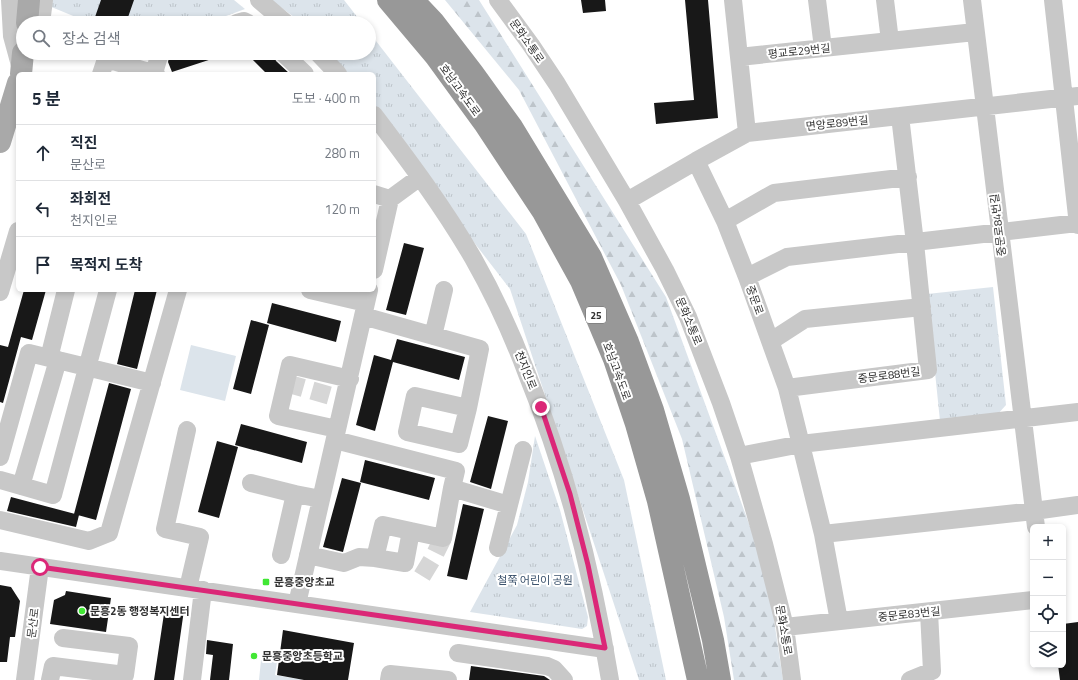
<!DOCTYPE html>
<html lang="ko">
<meta charset="utf-8">
<style>
body{margin:0;font-family:"Titillium Web","Noto Sans KR",sans-serif;background:#f6f6f7;color:#1f2937}
.controls{position:absolute;right:12px;bottom:12px;display:grid;overflow:hidden;border-radius:6px;box-shadow:0 2px 6px #0003}
.controls button{width:36px;height:36px;display:grid;place-items:center;padding:0;border:0;border-bottom:1px solid #e0e1e3;background:#fff;color:#1f2937;font:20px sans-serif}
.stop{position:absolute;width:12px;height:12px;margin:-9px;border:3px solid #db2777;border-radius:50%;background:#fff}
.stop.end{background:#db2777;border-color:#fff;box-shadow:0 1px 4px #0008}
.list{margin:0;padding:0;list-style:none}
h2{display:flex;justify-content:space-between;align-items:center;height:52px;margin:0;padding:0 16px;font-size:17px}
h2 small{font-size:13px;font-weight:400;color:#747a83}
.list li{display:grid;grid-template-columns:26px 1fr auto;gap:12px;align-items:center;box-sizing:border-box;height:56px;padding:0 16px;border-top:1px solid #e0e1e3}
.list b{display:block;font-size:15px;white-space:nowrap}
.list p{margin:0;font-size:13px;white-space:nowrap;color:#747a83}
.list em{font-size:13px;font-style:normal;color:#747a83}
.icon{flex:none;width:22px;height:22px;fill:none;stroke:currentColor;stroke-width:2;stroke-linecap:round;stroke-linejoin:round}
.map{position:relative;flex:none;width:1078px;height:680px;overflow:hidden}
.search{position:absolute;background:#fff;box-shadow:0 2px 6px #0003;left:16px;top:16px;width:360px;height:44px;display:flex;align-items:center;gap:10px;box-sizing:border-box;padding:0 14px;border-radius:22px;color:#747a83;font-size:15px}
.panel{position:absolute;background:#fff;box-shadow:0 2px 6px #0003;left:16px;top:72px;width:360px;height:220px;border-radius:6px}
.map>svg:first-child{display:block}
</style>
<div class="map">
<svg width="1078" height="680" viewBox="0 0 1078 680">
<defs>
<pattern id="forest-firs" width="22" height="20" patternUnits="userSpaceOnUse"><rect width="22" height="20" fill="#dce4eb"/><path d="M5 1l3.5 6h-7zM16 11l3.5 6h-7z" fill="#bdc4ca"/></pattern>
<pattern id="park-tufts" width="24" height="20" patternUnits="userSpaceOnUse"><rect width="24" height="20" fill="#dce4eb"/><path d="M3 7l-1-3M5 7V3M7 7l1-3M15 17l-1-3M17 17v-4M19 17l1-3" fill="none" stroke="#bdc4ca"/></pattern>
</defs>
<rect width="100%" height="100%" fill="#fff"/>
<path fill="#dce4eb" d="M191 345 236 356 225 401 180 390Z
M261 660 277 662 275 675 304 680H259Z"/>
<path fill="url(#forest-firs)" d="M445 0H479L666 297 767 573 783 680H734L724 617 682 439 621 285 519 90Z"/>
<path fill="url(#park-tufts)" d="M52 0H234L245 9 207 23H86L83 20 49 6Z
M271 0H344L362 23H302Z
M369 32 526 234 624 480 666 680H639L510 289 374 113V74H344L328 53H369Z
M993 287 1006 405 997 415 940 421 927 294Z
M535 436 560 510 588 617 587 626 582 629 470 612 517 525 528 482Z"/>
<path fill="#181818" d="M101 0H134L126 23H113L95 17Z
M581 0H605L606 11 583 13Z
M685 0H708L718 118 656 124 654 103 694 100Z
M170 53H223L224 55 172 72 168 62Z
M246 53H273L276 61 290 74H267Z
M404 243 424 248 406 315 386 310Z
M24 290H46L32 340 21 337 3 403 0 402V345L8 347Z
M135 290H157L137 369 117 364Z
M272 303 341 321 336 342 267 323Z
M251 320 269 325 251 394 233 389Z
M397 339 465 357 459 380 393 362 375 431 356 425 374 355 391 360Z
M109 383 131 389 96 520 74 514Z
M488 416 508 421 491 489 470 482Z
M241 424 307 442 302 463 235 445Z
M217 441 238 447 219 518 198 512Z
M365 460 435 478 429 500 360 482Z
M342 478 361 483 343 552 323 547Z
M11 497 79 515 76 527 7 511Z
M463 504 484 509 467 580 447 576Z
M0 585 11 587 20 601 15 637H10L7 662H0Z
M66 591 111 598 106 632 50 624 54 600 65 595Z
M165 607 184 610 174 680H154Z
M1078 622V680H1060L1058 665H1063V624Z
M283 630 354 643 348 680H304L277 675Z
M207 640 233 644 229 680H210L213 655 206 654Z
M471 666 544 676 550 680H469Z"/>
<g fill="none" stroke-linecap="round" stroke-linejoin="round">
<path stroke="#d6d6d6" stroke-width="18" stroke-dasharray="18 9" stroke-linecap="butt" d="M286 383 331 396
M422 576 433 558 443 538"/>
<path stroke="#c8c8c8" stroke-width="18" d="M10 0 12 36 21 69
M259 0 286 23
M498 0 531 45 557 84 627 201 665 270 688 317 721 403 739 456 764 544 785 627 792 680
M733 0 747 133
M817 0 823 48
M885 0 890 41
M972 0 1036 527
M1053 0 1078 225
M41 23 44 0
M237 23 244 21 248 23
M283 53 305 74
M318 53 338 74
M739 57 975 32
M154 73 160 53
M101 74 106 59 156 74
M374 115C409 161 444 208 473 258 494 295 512 334 527 374 567 472 593 575 610 680
M696 161 725 221 747 277 787 388 823 534 839 621
M374 194 390 199 420 177
M627 201 696 161 747 133 1078 96
M725 221 774 193 908 177
M374 270 390 199
M747 277 787 257 1078 223
M310 290 366 303
M0 292 18 231
M363 316 480 349 468 408
M433 336 444 290
M771 341 805 319 922 307
M49 358 66 290
M787 388 928 370 915 243 900 116
M415 396 468 408 459 444 407 432Z
M337 429 278 416 290 365 350 379
M187 430 165 529 200 537 188 588
M335 440 456 471 452 488 509 505
M739 456 801 444 1078 412
M0 457 29 353 152 383
M0 480 53 495 108 290
M251 483 295 494
M21 486 58 360
M0 520 89 541 109 533 178 290
M823 534 1034 511 1078 505
M498 548 523 450
M281 555 295 494 321 499
M308 555 344 563 359 557 375 558 383 525 443 538 452 488
M375 558 405 563 411 531
M0 561 605 649
M297 604 369 290
M785 627 1033 600
M458 653 547 666 554 669 564 680
M25 680 40 567
M50 680 53 666 125 675 129 646 63 638
M192 680 203 590
M389 680 390 674 448 680
M910 680 932 671 929 612"/>
<path stroke="#a9a9a9" stroke-width="22" d="M27 23 29 0
M21 74 23 53
M0 142 18 83"/>
<path stroke="#989898" stroke-width="22" d="M388 0 436 57 484 123 543 212 581 281 614 359 636 424 658 501 698 680
M413 0 433 21 473 73 512 127 591 257 628 342 653 410 679 499 713 640 720 680"/>
</g>
<g fill="none" stroke-linecap="round" stroke-linejoin="round">
<path stroke="#db2777" stroke-width="5" d="M40 567 605 648 588 565 570 494 541 407"/>
</g>
<g fill="#41e734" stroke="#fff" stroke-width="1.5">
<rect x="262" y="578" width="8" height="8" rx="2"/>
<circle cx="82" cy="611" r="4"/>
<circle cx="254" cy="656" r="4"/>
</g>
<g text-anchor="middle" dominant-baseline="central" stroke-width="4" stroke-linejoin="round" paint-order="stroke">
<rect fill="#fff" stroke="#6f6f6f" stroke-width="1" x="586" y="307" width="20" height="16" rx="3"/>
<g font-size="10" font-weight="bold" fill="#313131">
<text x="596" y="315">25</text>
</g>
<g font-size="11" fill="#313131" stroke="#fff">
<text transform="translate(527 41) rotate(55)">문화소통로</text>
<text transform="translate(799 51) rotate(-6)">평교로29번길</text>
<text transform="translate(460 90) rotate(54)">호남고속도로</text>
<text transform="translate(837 123) rotate(-6)">면앙로89번길</text>
<text transform="translate(998 225) rotate(-97)">중문로84번길</text>
<text transform="translate(755 300) rotate(70)">중문로</text>
<text transform="translate(689 321) rotate(67)">문화소통로</text>
<text transform="translate(526 370) rotate(68)">천지인로</text>
<text transform="translate(617 371) rotate(70)">호남고속도로</text>
<text transform="translate(889 375) rotate(-7)">중문로88번길</text>
<text transform="translate(909 614) rotate(-6)">중문로83번길</text>
<text transform="translate(33 623) rotate(-83)">문산로</text>
<text transform="translate(784 630) rotate(80)">문화소통로</text>
</g>
<g font-size="11" fill="#3d546e" stroke="#fff">
<text x="535" y="580">철쭉 어린이 공원</text>
</g>
<g font-size="11" font-weight="bold" fill="#313131" stroke="#fff" text-anchor="start">
<text x="274" y="582">문흥중앙초교</text>
<text x="90" y="611">문흥2동 행정복지센터</text>
<text x="262" y="656">문흥중앙초등학교</text>
</g>
</g>
</svg>
<div class="controls">
<button>+</button>
<button>−</button>
<button><svg class="icon" aria-label="locate" viewBox="0 0 24 24"><circle cx="12" cy="12" r="6"/><path d="M12 2v4M12 18v4M2 12h4M18 12h4"/></svg></button>
<button><svg class="icon" aria-label="layers" viewBox="0 0 24 24"><path d="M12 4l9 5-9 5-9-5zM3 14l9 5 9-5"/></svg></button>
</div>
<div class="stop" style="left:40px;top:567px"></div>
<div class="stop end" style="left:541px;top:407px"></div>
<div class="search"><svg class="icon" aria-label="search" viewBox="0 0 24 24"><circle cx="10" cy="10" r="6"/><path d="M15 15l6 6"/></svg>장소 검색</div>
<section class="panel">
<h2>5 분<small>도보 · 400 m</small></h2>
<ul class="list">
<li><svg class="icon" aria-label="ahead" viewBox="0 0 24 24"><path d="M12 20V5M6 11l6-6 6 6"/></svg><div><b>직진</b><p>문산로</p></div><em>280 m</em></li>
<li><svg class="icon" aria-label="left" viewBox="0 0 24 24"><path d="M17 20v-9H6M10 6l-5 5 5 5"/></svg><div><b>좌회전</b><p>천지인로</p></div><em>120 m</em></li>
<li><svg class="icon" aria-label="arrive" viewBox="0 0 24 24"><path d="M6 21V4h12l-3 4 3 4H6"/></svg><div><b>목적지 도착</b></div></li>
</ul>
</section>
</div>
